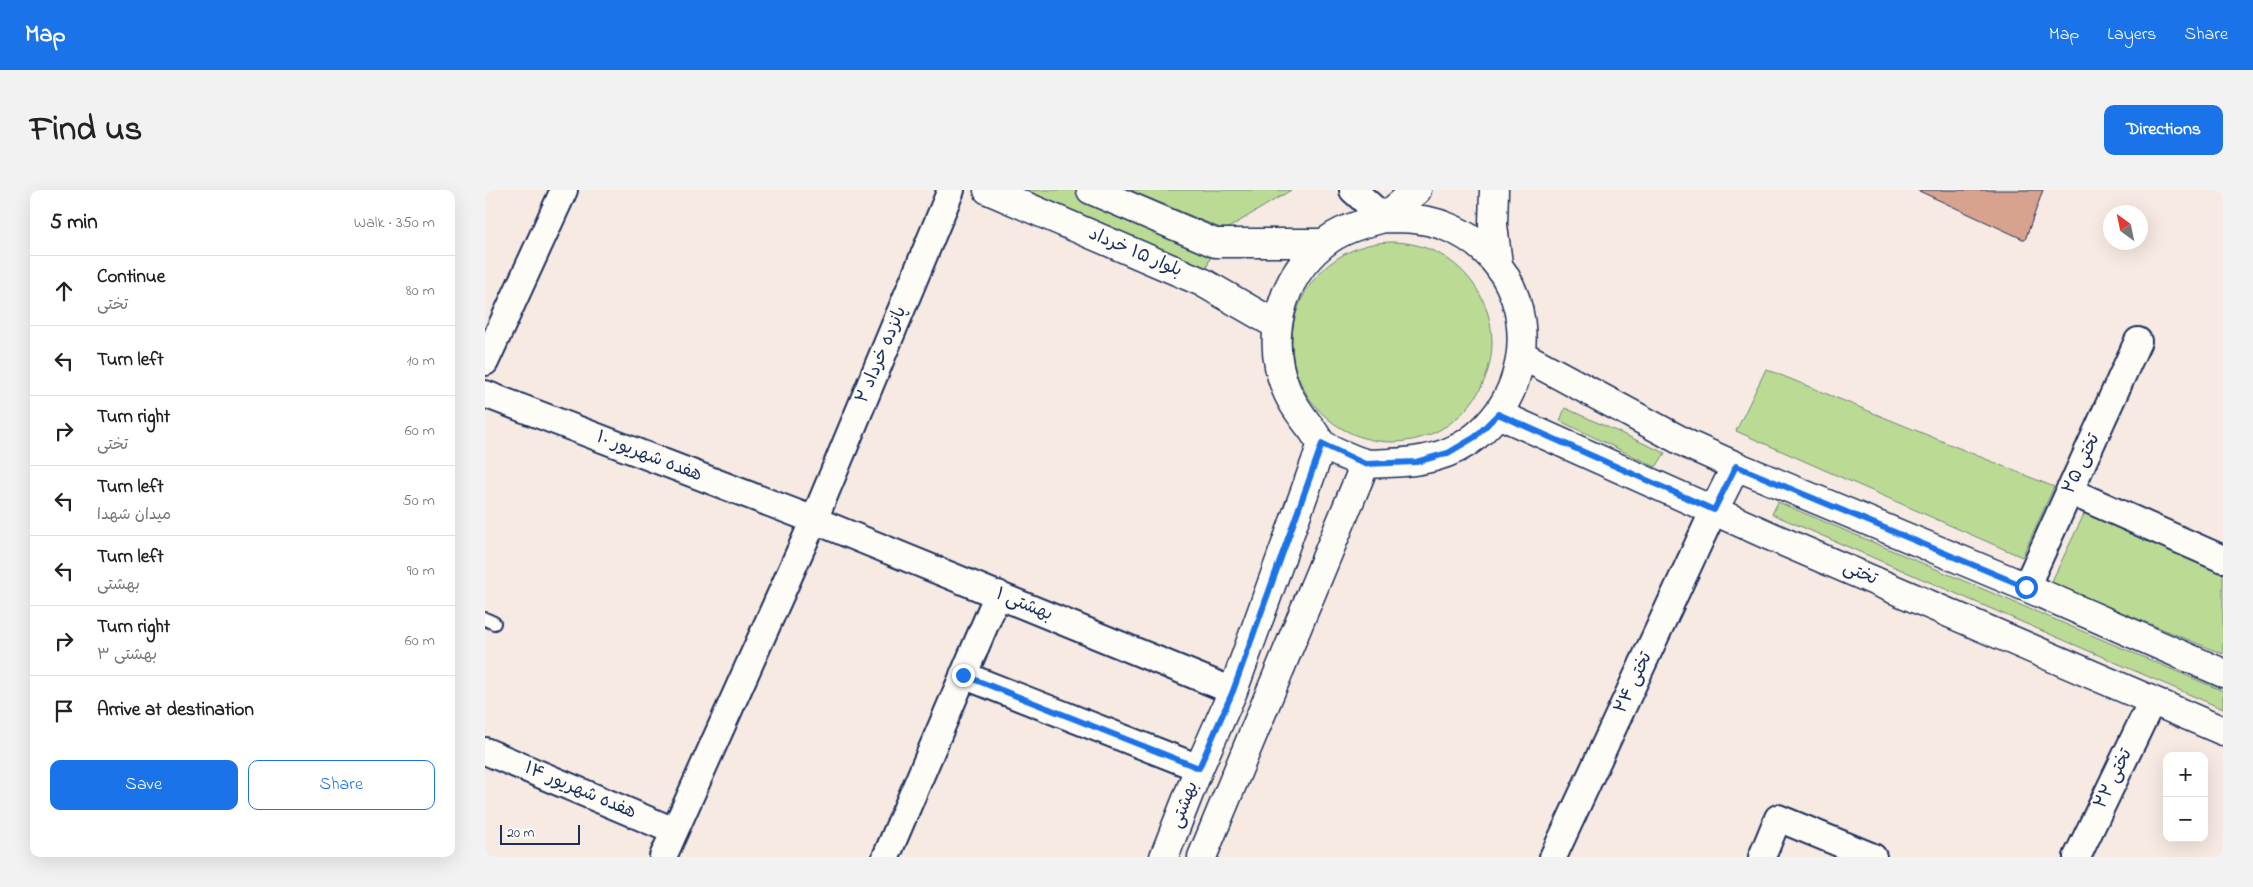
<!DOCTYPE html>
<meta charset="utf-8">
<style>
body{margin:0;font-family:"Indie Flower","Playpen Sans Arabic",sans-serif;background:#f2f2f2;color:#222}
.controls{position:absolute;right:15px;bottom:15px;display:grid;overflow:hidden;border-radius:10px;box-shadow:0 5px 20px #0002}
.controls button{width:45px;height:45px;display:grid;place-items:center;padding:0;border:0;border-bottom:1px solid #e0e0e0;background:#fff;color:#222;font:25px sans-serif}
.compass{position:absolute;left:1618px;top:15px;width:45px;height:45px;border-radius:50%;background:#fff;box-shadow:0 5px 20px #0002;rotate:327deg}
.scale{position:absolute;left:15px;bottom:12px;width:80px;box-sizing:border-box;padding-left:5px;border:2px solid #1b2f5e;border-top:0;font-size:14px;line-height:18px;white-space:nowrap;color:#1b2f5e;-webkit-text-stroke:4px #fdfcf7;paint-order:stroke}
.stop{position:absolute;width:15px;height:15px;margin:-11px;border:4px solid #1a73e8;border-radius:50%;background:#fff}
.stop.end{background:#1a73e8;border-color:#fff;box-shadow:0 1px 5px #0008}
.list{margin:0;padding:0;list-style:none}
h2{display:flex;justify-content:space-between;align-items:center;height:65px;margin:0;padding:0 20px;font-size:21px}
h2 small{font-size:16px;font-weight:400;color:#767676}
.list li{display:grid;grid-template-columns:32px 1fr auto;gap:15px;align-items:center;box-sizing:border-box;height:70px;padding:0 20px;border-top:1px solid #e0e0e0}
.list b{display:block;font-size:19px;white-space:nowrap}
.list p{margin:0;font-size:16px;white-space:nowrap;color:#767676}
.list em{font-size:16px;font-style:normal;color:#767676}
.actions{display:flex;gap:10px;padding:15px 20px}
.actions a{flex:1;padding:11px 0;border:1px solid #1a73e8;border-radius:10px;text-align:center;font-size:18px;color:#1a73e8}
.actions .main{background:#1a73e8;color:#fff}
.icon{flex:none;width:28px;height:28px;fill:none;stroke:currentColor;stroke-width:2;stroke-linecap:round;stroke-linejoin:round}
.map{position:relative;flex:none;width:1738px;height:667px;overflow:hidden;border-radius:10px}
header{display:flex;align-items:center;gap:30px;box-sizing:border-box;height:70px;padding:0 25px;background:#1a73e8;color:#fff}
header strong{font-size:24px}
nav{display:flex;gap:28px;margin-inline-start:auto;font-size:18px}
.intro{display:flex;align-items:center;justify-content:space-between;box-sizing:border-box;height:120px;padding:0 30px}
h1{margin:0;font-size:35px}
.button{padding:12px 22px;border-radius:10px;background:#1a73e8;color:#fff;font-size:18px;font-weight:700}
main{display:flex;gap:30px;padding:0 30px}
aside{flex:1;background:#fff;border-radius:10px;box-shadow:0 5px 20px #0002}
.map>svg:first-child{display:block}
</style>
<header>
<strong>Map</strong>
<nav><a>Map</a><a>Layers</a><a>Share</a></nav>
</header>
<div class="intro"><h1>Find us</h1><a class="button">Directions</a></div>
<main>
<aside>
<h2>5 min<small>Walk · 350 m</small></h2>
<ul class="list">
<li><svg class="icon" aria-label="ahead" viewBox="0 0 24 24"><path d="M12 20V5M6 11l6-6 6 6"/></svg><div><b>Continue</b><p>تختی</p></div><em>80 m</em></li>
<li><svg class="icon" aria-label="left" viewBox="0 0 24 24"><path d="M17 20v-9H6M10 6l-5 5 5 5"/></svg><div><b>Turn left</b></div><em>10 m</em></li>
<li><svg class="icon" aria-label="right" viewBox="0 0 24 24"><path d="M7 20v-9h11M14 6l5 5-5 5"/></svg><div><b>Turn right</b><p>تختی</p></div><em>60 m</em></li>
<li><svg class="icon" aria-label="left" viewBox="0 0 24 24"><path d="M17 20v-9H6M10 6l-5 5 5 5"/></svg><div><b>Turn left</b><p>میدان شهدا</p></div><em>50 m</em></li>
<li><svg class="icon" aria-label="left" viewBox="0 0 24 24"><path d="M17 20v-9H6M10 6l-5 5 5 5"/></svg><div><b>Turn left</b><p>بهشتی</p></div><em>90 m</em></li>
<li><svg class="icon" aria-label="right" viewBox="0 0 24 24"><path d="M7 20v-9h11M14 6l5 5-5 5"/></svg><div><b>Turn right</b><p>بهشتی ۳</p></div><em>60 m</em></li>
<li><svg class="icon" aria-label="arrive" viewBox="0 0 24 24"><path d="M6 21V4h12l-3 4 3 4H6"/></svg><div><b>Arrive at destination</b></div></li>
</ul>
<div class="actions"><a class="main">Save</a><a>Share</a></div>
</aside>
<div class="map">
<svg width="1738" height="667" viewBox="0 0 1738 667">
<rect width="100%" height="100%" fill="#f6eae2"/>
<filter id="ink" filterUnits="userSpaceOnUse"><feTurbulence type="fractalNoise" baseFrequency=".02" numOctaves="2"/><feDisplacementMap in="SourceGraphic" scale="10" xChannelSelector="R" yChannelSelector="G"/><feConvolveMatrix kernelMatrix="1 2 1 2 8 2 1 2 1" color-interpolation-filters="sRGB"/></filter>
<g filter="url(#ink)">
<path fill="#bbdb94" stroke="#6b8579" d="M498 0H606L730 53 717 92Z
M645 0H806L740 40Z
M807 152a100 100 0 1 1 200 0a100 100 0 1 1-200 0Z
M1281 179 1569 297 1537 367 1251 241Z
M1080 218 1180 263 1171 277 1075 231Z
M1293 312 1738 501V519L1287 324Z
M1601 320 1738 381V464L1566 393Z"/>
<path fill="#d8a38e" stroke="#1b2f5e" d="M1432 0H1558L1540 50Z"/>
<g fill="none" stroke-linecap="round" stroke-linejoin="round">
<defs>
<path id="service" d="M0 429 9 433"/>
<path id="minor" d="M868 0 899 28
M0 172 79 0
M0 204 329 330 748 501
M1584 301 1738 369
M1541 397 1653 151
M478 485 714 578
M0 561 189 641
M178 667 329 330 466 0
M401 667 513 404
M1068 667 1229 320
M1277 667 1293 628 1388 667
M1592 667 1667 511"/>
<path id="secondary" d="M503 0 717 92 792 135
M606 0 730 53H839
M1009 0 1008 35 1013 74
M899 28C920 28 940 28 960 36 1049 69 1062 188 991 246 966 267 934 272 903 273 896 273 887 275 880 273 871 271 844 259 837 254 834 251 831 245 828 241 818 228 807 214 801 199 780 148 796 88 838 54 856 39 877 34 899 28Z
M899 28 932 0
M1037 165 1204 255 1251 276 1541 397 1738 483
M1013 224 1285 346 1738 541
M1229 320 1251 276
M679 667 714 578 748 501 837 254
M717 667 880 274"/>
</defs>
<use href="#service" stroke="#1b2f5e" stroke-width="16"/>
<use href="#minor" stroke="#1b2f5e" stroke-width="30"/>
<use href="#secondary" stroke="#1b2f5e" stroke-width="31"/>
<use href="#service" stroke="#fdfcf7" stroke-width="12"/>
<use href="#minor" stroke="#fdfcf7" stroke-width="26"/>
<use href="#secondary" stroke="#fdfcf7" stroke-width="28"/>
</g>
</g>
<g fill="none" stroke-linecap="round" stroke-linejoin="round" filter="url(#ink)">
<path stroke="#1a73e8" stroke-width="6" d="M478 485 714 578 748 501 837 254 880 274 931 272 963 263 990 247 1013 224 1229 320 1251 276 1541 397"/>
</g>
<g text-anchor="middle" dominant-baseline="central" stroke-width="4.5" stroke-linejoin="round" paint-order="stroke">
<g font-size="18" fill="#1b2f5e" stroke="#fdfcf7">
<text transform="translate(650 63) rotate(23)">بلوار ۱۵ خرداد</text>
<text transform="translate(397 165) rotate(-67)">پانزده خرداد ۲</text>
<text transform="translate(164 267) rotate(21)">هفده شهریور ۱۰</text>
<text transform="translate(1597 274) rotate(-65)">تختی ۲۵</text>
<text transform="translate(1375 384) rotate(23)">تختی</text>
<text transform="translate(539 415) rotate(22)">بهشتی ۱</text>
<text transform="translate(1149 493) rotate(-65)">تختی ۲۴</text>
<text transform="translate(1629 589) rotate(-64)">تختی ۲۲</text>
<text transform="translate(95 601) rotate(23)">هفده شهریور ۱۴</text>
<text transform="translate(700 615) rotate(-69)">بهشتی</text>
</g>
</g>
</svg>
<div class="controls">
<button>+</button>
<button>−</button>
</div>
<svg class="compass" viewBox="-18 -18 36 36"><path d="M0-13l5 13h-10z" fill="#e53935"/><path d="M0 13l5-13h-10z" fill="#767676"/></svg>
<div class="scale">20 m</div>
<div class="stop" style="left:1541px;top:397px"></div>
<div class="stop end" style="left:478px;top:485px"></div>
</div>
</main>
